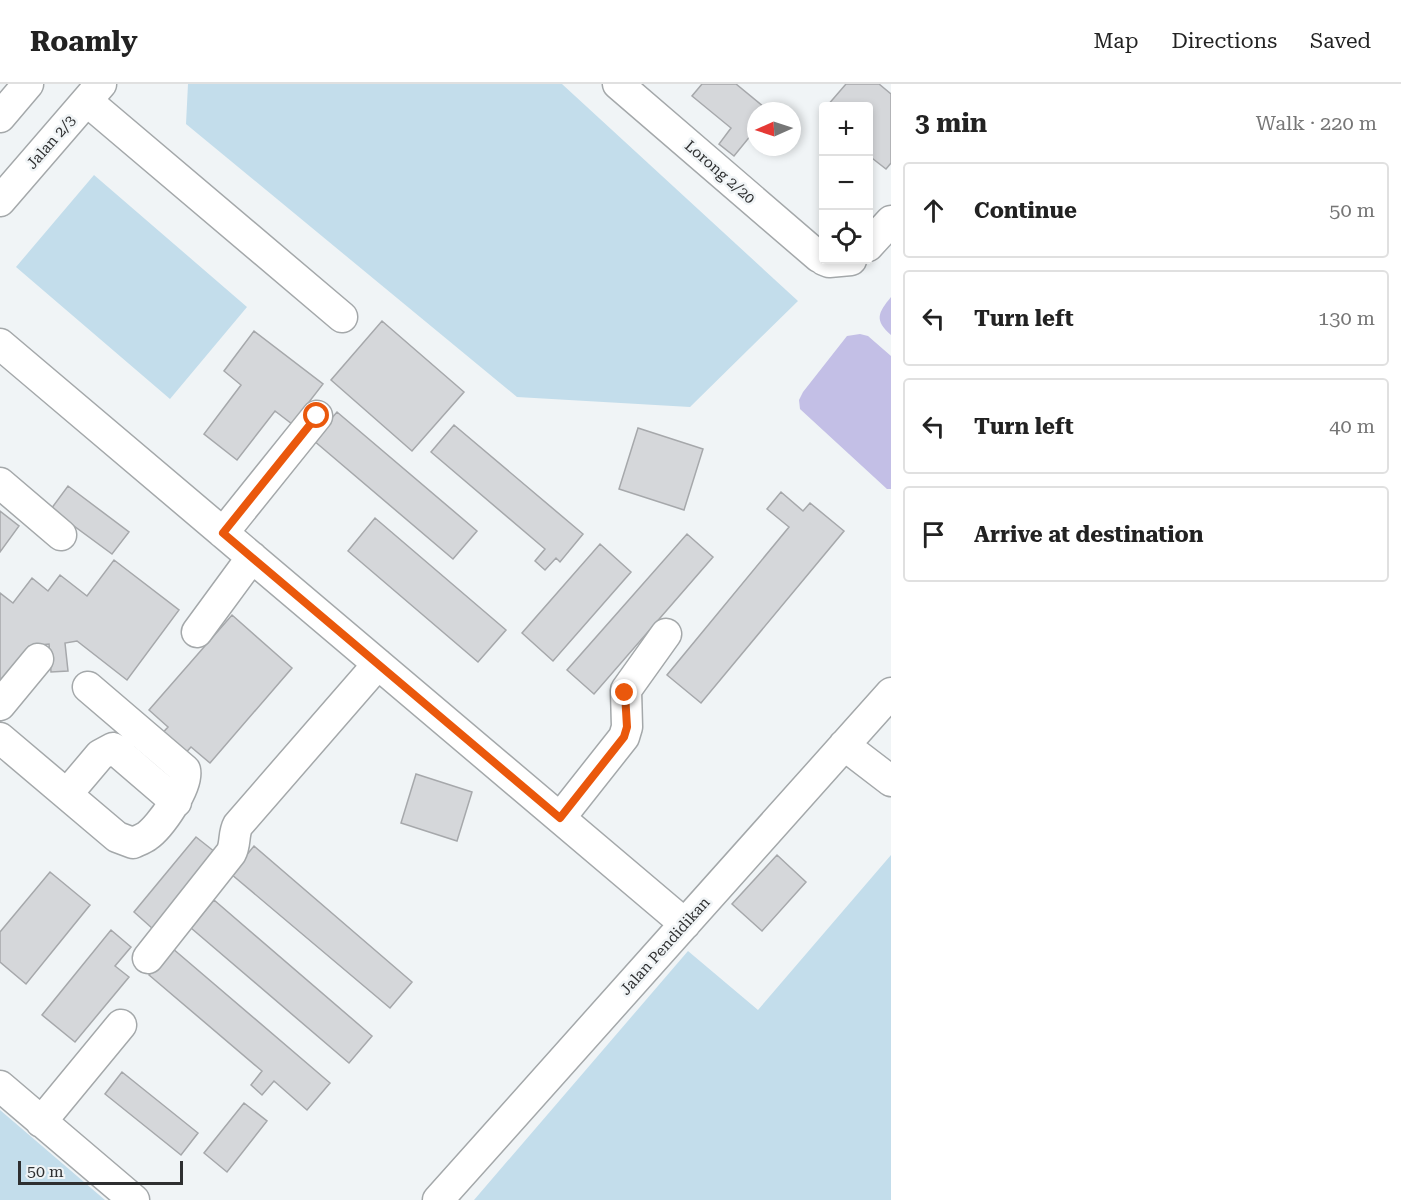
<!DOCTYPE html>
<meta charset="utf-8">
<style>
body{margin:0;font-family:"Roboto Serif",serif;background:#f2f2f2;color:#222}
.controls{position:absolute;right:18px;top:18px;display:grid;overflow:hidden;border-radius:6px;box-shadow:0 3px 9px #0003}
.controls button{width:54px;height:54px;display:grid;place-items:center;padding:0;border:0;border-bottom:2px solid #e0e0e0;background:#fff;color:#222;font:30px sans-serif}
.compass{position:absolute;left:747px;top:18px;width:54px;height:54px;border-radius:50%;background:#fff;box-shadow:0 3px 9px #0003;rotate:267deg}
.scale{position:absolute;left:18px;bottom:15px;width:165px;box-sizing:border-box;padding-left:6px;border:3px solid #2e2f30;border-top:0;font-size:16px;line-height:21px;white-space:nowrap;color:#2e2f30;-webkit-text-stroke:4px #f0f4f6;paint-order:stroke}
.stop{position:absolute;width:18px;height:18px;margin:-14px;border:4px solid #ea580c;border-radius:50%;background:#fff}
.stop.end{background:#ea580c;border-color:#fff;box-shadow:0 2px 6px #0008}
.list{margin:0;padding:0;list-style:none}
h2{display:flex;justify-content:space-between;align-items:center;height:78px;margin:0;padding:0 24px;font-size:26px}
h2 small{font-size:20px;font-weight:400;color:#767676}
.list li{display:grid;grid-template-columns:39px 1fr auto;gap:18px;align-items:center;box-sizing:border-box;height:96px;margin:0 12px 12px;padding:0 12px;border:2px solid #e0e0e0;border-radius:6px}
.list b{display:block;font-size:22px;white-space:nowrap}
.list em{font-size:20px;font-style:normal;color:#767676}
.icon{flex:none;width:33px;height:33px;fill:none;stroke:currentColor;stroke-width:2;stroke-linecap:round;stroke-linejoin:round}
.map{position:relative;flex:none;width:891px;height:1116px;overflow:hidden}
header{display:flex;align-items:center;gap:36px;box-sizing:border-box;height:84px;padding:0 30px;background:#fff;border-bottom:2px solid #e0e0e0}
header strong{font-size:28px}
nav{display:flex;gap:33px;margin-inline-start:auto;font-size:21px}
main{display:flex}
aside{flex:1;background:#fff}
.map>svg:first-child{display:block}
</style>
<header>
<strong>Roamly</strong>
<nav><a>Map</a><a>Directions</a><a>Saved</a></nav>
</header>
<main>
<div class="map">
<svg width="891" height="1116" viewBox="0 0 891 1116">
<rect width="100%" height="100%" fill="#f0f4f6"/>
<path fill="#c3ddeb" d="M188 0H562L798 217 690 323 517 313 186 40Z
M94 91 247 223 170 315 16 183Z
M891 771V1116H474L688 867 758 926Z
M0 1026 105 1116H0Z"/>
<path fill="#c3bfe6" d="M891 213V251C874 236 878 229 891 213Z
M860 250 868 252 891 272V405H887L800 325 799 316 803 308 847 252Z"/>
<path fill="#d5d7da" stroke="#a6a8ab" stroke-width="1.5" d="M702 0H736L769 27H756V45L734 72 719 60 731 44 692 12Z
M846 0H879L891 10V79L886 85 868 71V22H827Z
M382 237 464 308 412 367 331 296Z
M254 247 323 300 292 340 275 327 237 376 204 350 241 301 224 287Z
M337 328 477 447 453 475 313 356Z
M454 341 583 450 560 478 556 474 545 486 535 477 545 465 431 368Z
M638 344 703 365 684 426 619 405Z
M68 402 129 448 112 470 51 425Z
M781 408 803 427 810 419 844 447 701 619 667 591 789 443 767 425Z
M0 427 19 442 0 468Z
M375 434 506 546 478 578 348 467Z
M687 450 713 473 594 610 567 586Z
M600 460 631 488 553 577 522 549Z
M114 476 179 526 127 596 77 557 65 559 68 587 51 588 49 560 29 562 0 600V509L13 519 32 494 48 507 60 491 87 512Z
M232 531 292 584 210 679 191 663 180 675 157 655 168 643 149 626Z
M416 690 472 708 457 757 401 739Z
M196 753 215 768 153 845 134 828Z
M254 762 412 898 390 924 231 790Z
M777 771 806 798 762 847 732 820Z
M50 788 90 821 26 900 0 878V848Z
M214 816 372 952 349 979 191 844Z
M111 846 131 863 115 882 129 893 75 958 42 931Z
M172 864 330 999 307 1026 274 997 262 1011 251 1001 262 987 149 891Z
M122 988 198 1049 181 1071 105 1010Z
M244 1019 267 1037 227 1088 204 1069Z"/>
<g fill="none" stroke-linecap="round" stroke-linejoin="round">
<defs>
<path id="minor" d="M618 0 819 173 824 175
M87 17 342 233
M0 33 28 0
M0 117 101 0
M868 162 891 137
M824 176 829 178 851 176
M0 260 685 840
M0 399 61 451
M223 449 317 332
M197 548 252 473
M0 621 38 575
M0 654 117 753 133 759C137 757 143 755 147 752 160 743 189 702 185 686L88 603
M844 661 891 697
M67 710 100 671 113 664 176 718
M560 734 624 653 627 643 626 606 666 550
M148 874 231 769C236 760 233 750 238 741L378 580
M0 1002 134 1116
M41 1038 121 941
M438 1116 891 609"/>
</defs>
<use href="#minor" stroke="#a4a8aa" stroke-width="33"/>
<use href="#minor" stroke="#fff" stroke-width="30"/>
</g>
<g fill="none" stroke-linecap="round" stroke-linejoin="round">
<path stroke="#ea580c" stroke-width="8" d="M317 332 223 449 560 734 624 653 627 643 625 609"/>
</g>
<g text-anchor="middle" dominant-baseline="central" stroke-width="5" stroke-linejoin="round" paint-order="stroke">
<g font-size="15" fill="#2e2f30" stroke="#f0f4f6">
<text transform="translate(51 58) rotate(-49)">Jalan 2/3</text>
<text transform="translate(720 88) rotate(41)">Lorong 2/20</text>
<text transform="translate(665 862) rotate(-48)">Jalan Pendidikan</text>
</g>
</g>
</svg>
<div class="controls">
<button>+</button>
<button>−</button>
<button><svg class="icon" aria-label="locate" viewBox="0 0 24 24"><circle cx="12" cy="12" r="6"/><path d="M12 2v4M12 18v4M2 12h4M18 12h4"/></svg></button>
</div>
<svg class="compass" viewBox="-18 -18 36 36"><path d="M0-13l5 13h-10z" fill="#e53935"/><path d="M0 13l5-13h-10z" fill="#767676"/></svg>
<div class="scale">50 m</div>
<div class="stop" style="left:317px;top:332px"></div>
<div class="stop end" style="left:625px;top:609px"></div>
</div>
<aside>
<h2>3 min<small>Walk · 220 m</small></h2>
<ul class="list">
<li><svg class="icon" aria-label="ahead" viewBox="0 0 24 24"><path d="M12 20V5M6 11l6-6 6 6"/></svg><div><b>Continue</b></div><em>50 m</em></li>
<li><svg class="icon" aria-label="left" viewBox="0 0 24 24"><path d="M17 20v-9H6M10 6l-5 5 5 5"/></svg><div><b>Turn left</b></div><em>130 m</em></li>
<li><svg class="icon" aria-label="left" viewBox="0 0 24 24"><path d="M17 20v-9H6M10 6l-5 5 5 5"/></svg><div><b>Turn left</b></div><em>40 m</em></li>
<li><svg class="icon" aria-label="arrive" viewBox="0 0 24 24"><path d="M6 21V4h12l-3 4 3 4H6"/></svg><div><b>Arrive at destination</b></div></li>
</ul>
</aside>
</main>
